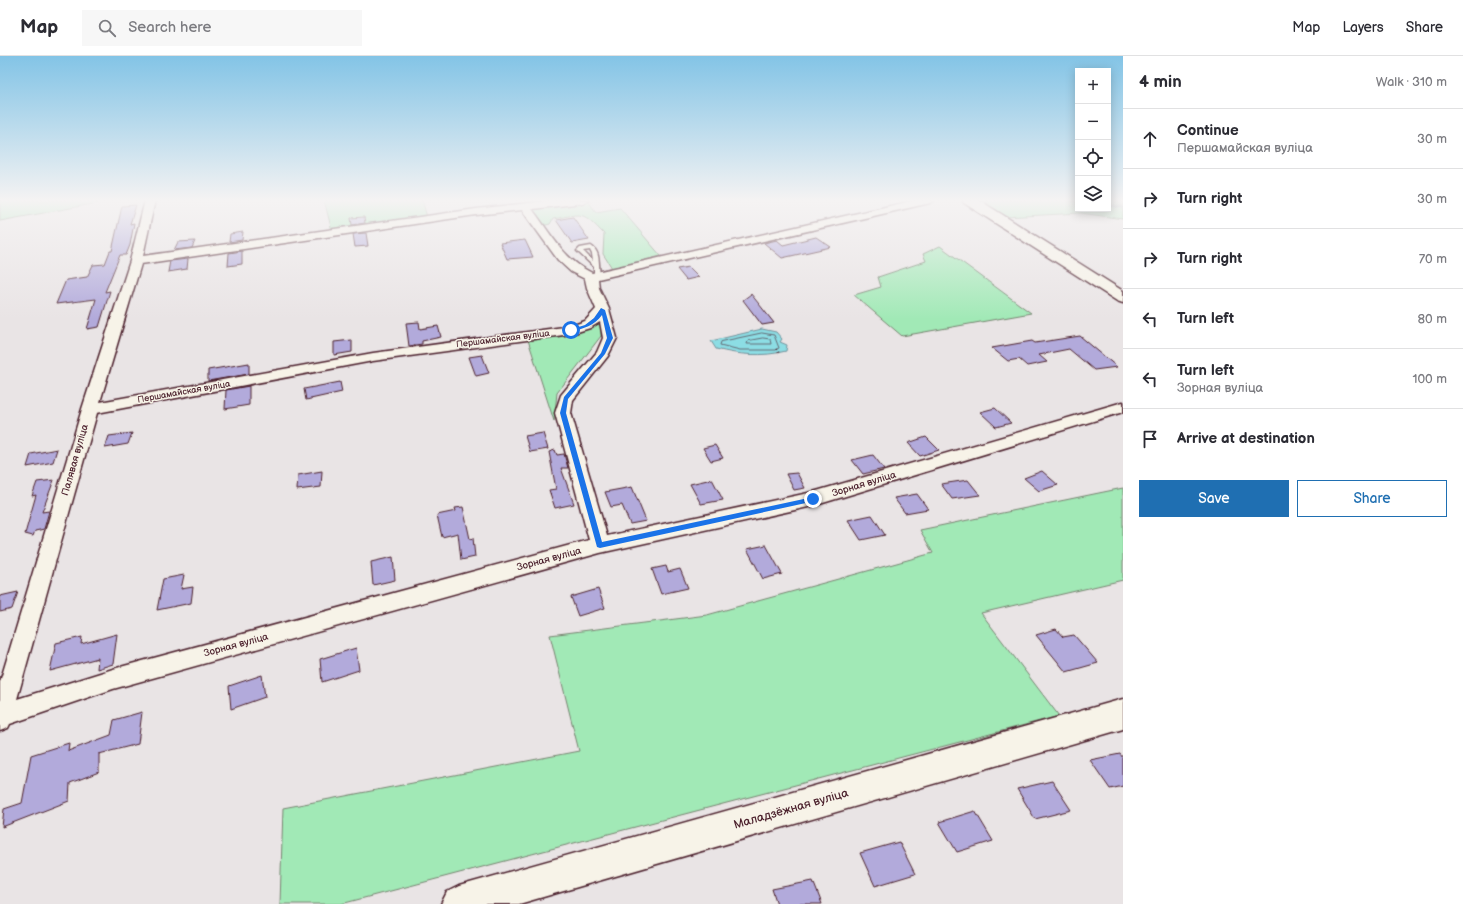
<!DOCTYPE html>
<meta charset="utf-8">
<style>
body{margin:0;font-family:"Balsamiq Sans",sans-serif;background:#f7f7f7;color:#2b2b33}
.controls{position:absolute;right:12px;top:12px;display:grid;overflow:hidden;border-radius:0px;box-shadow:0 2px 10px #0003}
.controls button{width:36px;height:36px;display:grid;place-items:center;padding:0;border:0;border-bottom:1px solid #e1e1e2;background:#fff;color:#2b2b33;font:20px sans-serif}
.stop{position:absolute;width:12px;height:12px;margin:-9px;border:3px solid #1a73e8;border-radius:50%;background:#fff}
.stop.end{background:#1a73e8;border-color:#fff;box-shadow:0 1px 4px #0008}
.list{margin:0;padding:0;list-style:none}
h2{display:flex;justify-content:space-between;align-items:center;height:52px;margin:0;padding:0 16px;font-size:17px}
h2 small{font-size:13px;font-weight:400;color:#7c7c81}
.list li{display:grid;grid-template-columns:26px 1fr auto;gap:12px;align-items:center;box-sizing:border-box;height:60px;padding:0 16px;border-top:1px solid #e1e1e2}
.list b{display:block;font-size:15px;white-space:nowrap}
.list p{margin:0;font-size:13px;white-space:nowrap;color:#7c7c81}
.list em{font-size:13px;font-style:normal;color:#7c7c81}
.actions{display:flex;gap:8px;padding:12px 16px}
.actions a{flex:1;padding:9px 0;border:1px solid #1f6fb2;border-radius:0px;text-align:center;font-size:14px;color:#1f6fb2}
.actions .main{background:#1f6fb2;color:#fff}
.icon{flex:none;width:22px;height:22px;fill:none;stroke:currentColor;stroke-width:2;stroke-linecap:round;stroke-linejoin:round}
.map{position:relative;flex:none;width:1123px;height:848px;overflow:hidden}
header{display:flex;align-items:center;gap:24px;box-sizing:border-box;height:56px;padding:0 20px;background:#fff;border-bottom:1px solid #e1e1e2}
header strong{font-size:19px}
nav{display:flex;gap:22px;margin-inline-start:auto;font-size:14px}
.search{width:280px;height:36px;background:#f7f7f7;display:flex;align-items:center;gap:10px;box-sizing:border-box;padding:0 14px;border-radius:0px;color:#7c7c81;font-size:15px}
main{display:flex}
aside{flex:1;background:#fff}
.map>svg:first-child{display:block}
</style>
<header>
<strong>Map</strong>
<div class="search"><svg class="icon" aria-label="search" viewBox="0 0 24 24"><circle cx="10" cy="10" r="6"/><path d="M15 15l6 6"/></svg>Search here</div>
<nav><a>Map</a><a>Layers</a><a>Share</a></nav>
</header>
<main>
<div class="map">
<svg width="1123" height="848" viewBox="0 0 1123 848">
<rect width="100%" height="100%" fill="#e9e4e5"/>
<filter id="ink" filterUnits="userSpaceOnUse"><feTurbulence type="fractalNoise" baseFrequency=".025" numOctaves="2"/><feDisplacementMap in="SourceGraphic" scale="8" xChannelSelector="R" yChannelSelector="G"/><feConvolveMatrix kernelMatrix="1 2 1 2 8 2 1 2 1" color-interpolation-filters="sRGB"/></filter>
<g filter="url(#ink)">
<path fill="#a1e9b6" stroke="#768470" d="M0 144H114L0 165Z
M324 144H422L427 161 332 175Z
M977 144H1078V153H1108V144H1123V163L1081 157 1004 161Z
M588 145 596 156 620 152 661 200 612 212 603 198 604 178C582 155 584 157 553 163L550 168 542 170 530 153Z
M940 190 1031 257 902 280 854 239 881 231 878 221 926 205 923 198Z
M602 263 601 280 557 337 554 365 528 284C554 281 581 282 602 263Z
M1123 432V524L981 557 1059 660 341 848H280L283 752 579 695 550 579 707 559 933 497 920 474Z"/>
<path fill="#8cdde4" stroke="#72919a" d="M762 273 776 276 782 283 780 286 787 289 786 295C763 301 738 299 716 293L711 285Z"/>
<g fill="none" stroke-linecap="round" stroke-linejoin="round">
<path stroke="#646b75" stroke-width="1" d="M762 277 774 279 779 292 775 294H740L720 289 721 286Z
M763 282 770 283 771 288H747L748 285Z"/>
<path stroke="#72919a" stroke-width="3" d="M1069 144 1078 145
M1108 149 1123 151"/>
</g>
<path fill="#b2aadb" stroke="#4a1f2b" d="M136 149 130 168 134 167 130 189 126 199H120L105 236 110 235 99 271 87 273 96 243 56 248 66 224 87 221 93 209 105 208 110 195H112L122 150Z
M364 161 365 167 352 169 351 162Z
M573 161 589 184 572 187 556 164Z
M243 176 242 184 229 186 230 178Z
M366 177 368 190 355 191 353 178Z
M816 181 831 191 782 202 764 187 777 184 783 189Z
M525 184 533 201 507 203 500 187Z
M195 185 192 192 174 194 178 186Z
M242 195V208L228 210 229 197Z
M188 203 187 213 168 216 170 205Z
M689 211 699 221 686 224 677 213Z
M751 238 774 267 762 269 743 244Z
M419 266 420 273 438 270 441 281 422 285V288L409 290 406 267Z
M1080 280 1117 311 1094 314 1069 293 1039 299 1047 306 1027 310 1019 303 1008 305 992 292 1032 285 1035 287Z
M352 284V296L334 299V286Z
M482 299 489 317 476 320 469 301Z
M249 307V318L208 325V314Z
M340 326 342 336 306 344 304 333Z
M249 330V349L225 353 226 334Z
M995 352 1011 367 996 371 980 356Z
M132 377 128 388 105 392 109 380Z
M543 377 548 393 530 396 525 380Z
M926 381 939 394 920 400 908 387Z
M715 389 723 402 711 405 703 392Z
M57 393 53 406 27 411 31 398Z
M555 394 557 399 564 398 568 412H561L574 448 555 452 549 434 556 433 549 396Z
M873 399 884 413 863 418 852 404Z
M322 415 321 431 297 434 298 419Z
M1042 415 1058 429 1039 435 1024 422Z
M797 417 805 432 794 434 786 418Z
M712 423 723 444 701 448 690 428Z
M54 424 42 456 49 455 44 473 35 475 33 480 25 478 36 439 32 440 37 426Z
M968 424 980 439 952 443 941 428Z
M632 431 646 465 630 468 622 449 611 451 605 436Z
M917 438 928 453 905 457 894 442Z
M463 451 470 483 473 482 475 501 461 504 458 477 442 481 437 459 456 455 455 452Z
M872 459 885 479 861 484 848 464Z
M766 489 782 518 763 523 747 493Z
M393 501 395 524 373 529 371 506Z
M666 510 668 516 680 513 688 532 661 538 652 513Z
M184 519 181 533 193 531 191 547 157 554 163 523Z
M598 533 605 552 578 560 571 541Z
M18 536 12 553 0 556V540Z
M1056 573 1063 581 1074 579 1098 607 1066 616 1036 579Z
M117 578 113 608 97 613 98 602 50 615 56 587 82 581 81 588Z
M356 592 359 614 322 626 320 603Z
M262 619 265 641 231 653 229 630Z
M142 656 138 688 99 698V716L70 727 69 745 2 771 4 753 22 747 31 699 69 687 68 695 111 679 114 664Z
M1120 698 1123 702V730L1110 733 1090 704Z
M1052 725 1071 754 1035 763 1017 733Z
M975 755 993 785 957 796 939 766Z
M899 786 915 818 875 830 860 797Z
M813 825 822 848H777L772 833Z"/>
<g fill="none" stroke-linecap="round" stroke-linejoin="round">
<defs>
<path id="lane" d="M591 190C601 196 598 208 600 218L597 220 594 218V211L577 195 580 192ZM590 194 592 198 593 205 583 195Z"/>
<path id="street" d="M145 144H155L143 200 476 153 554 144H588L583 147 532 153C551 178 563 203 592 217L916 144H935L930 147 598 223 599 232 609 253 617 282 608 300 573 344 571 357 607 480 813 436 1123 346V356L813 450 600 497 113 633 10 668 8 672 0 675V626L82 353 130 205ZM522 154 558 204 571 216 585 223 587 232 596 253 585 265 571 270 373 297 100 346 141 208 476 159ZM600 266 603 282 597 296 561 339 555 357 589 484 113 613 17 643 97 357 373 305 571 278 590 272Z"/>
<path id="secondary" d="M962 144H979L1123 235V247L1117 245 964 147Z
M1123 643V673L519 848H441L447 836 459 830Z"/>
</defs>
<use href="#lane" stroke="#4a1f2b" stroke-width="3"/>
<use href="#street" stroke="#4a1f2b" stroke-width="3"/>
<use href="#secondary" stroke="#4a1f2b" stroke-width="3"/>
<path stroke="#4a1f2b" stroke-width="2" stroke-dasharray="1 2.5" stroke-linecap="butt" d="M776 293 779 297"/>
<use href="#lane" fill="#f7f3e8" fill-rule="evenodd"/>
<use href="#street" fill="#f7f3e8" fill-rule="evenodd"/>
<use href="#secondary" fill="#f7f3e8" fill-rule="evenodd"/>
</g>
</g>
<linearGradient id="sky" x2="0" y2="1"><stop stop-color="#83c4e6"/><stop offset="0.55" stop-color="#f5f3f3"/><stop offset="1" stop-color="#f5f3f3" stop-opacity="0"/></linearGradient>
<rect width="1123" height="263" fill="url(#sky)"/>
<path fill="#1a73e8" d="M601 252 605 254 613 282 605 298 568 343 566 357 602 486 813 441H815V445L600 492 597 491 560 357 564 341 601 297 607 282 602 259C594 270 584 272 571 276L569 274 585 269 594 262Z"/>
<g text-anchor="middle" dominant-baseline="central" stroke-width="3" stroke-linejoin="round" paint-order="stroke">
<g font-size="9" fill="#4a1f2b" stroke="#f7f3e8">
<text transform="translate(503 283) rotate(-7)">Першамайская вуліца</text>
<text transform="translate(184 336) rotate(-10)">Першамайская вуліца</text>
</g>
<g font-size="10" fill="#4a1f2b" stroke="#f7f3e8">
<text transform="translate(75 404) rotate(-74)">Палявая вуліца</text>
<text transform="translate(864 428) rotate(-17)">Зорная вуліца</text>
<text transform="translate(549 503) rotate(-15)">Зорная вуліца</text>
<text transform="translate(236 589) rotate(-15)">Зорная вуліца</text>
</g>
<g font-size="12" fill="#4a1f2b" stroke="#f7f3e8">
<text transform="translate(791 753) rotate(-16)">Маладзёжная вуліца</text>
</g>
</g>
</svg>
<div class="controls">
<button>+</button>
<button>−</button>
<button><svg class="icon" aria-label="locate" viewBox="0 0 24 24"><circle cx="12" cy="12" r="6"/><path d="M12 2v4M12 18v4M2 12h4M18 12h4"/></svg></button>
<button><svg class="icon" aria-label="layers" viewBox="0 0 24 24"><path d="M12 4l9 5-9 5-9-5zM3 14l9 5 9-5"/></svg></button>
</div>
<div class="stop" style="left:571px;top:274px"></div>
<div class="stop end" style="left:813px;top:443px"></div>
</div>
<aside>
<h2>4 min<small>Walk · 310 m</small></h2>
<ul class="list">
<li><svg class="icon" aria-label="ahead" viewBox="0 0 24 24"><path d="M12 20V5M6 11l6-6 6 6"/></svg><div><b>Continue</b><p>Першамайская вуліца</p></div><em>30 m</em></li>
<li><svg class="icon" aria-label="right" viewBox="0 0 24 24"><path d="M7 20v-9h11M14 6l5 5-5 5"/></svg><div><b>Turn right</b></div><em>30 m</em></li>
<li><svg class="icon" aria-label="right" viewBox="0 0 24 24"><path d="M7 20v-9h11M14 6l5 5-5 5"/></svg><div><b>Turn right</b></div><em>70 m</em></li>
<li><svg class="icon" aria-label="left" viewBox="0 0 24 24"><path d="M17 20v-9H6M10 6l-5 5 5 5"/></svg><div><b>Turn left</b></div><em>80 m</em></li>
<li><svg class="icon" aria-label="left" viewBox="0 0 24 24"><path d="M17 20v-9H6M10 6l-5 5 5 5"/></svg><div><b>Turn left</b><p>Зорная вуліца</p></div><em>100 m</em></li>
<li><svg class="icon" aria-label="arrive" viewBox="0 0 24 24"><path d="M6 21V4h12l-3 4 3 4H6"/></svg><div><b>Arrive at destination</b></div></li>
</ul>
<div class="actions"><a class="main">Save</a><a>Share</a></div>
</aside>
</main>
